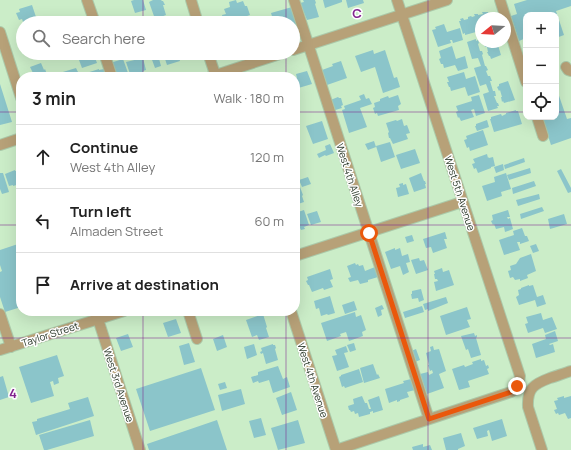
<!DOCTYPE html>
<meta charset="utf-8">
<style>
body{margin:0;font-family:Manrope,sans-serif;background:#f2f2f2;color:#222}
.controls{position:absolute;right:12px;top:12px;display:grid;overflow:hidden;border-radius:8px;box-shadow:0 4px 16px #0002}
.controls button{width:36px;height:36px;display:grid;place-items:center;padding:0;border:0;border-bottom:1px solid #e0e0e0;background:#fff;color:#222;font:20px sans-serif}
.compass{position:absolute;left:475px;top:12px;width:36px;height:36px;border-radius:50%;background:#fff;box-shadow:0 4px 16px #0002;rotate:252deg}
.stop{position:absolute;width:12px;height:12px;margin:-9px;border:3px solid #ea580c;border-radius:50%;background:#fff}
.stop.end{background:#ea580c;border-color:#fff;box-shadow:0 1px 4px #0008}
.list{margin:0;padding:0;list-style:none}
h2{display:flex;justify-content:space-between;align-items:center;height:52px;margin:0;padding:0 16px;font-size:17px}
h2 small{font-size:13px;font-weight:400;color:#767676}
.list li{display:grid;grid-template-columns:26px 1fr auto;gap:12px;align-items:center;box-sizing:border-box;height:64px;padding:0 16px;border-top:1px solid #e0e0e0}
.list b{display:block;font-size:15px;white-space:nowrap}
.list p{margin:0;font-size:13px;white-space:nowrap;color:#767676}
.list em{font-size:13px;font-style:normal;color:#767676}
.icon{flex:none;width:22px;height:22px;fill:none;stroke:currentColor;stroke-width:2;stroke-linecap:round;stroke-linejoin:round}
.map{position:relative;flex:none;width:571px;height:450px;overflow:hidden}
.search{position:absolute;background:#fff;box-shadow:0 4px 16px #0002;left:16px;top:16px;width:284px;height:44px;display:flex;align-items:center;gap:10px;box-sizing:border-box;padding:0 14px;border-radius:22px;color:#767676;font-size:15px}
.panel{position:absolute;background:#fff;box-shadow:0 4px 16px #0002;left:16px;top:72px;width:284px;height:244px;border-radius:16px}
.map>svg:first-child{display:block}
</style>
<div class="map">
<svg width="571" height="450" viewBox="0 0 571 450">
<rect width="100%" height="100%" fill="#cbedc8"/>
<path fill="#8bc5ca" d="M134 0H143L146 10 135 13 131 1Z
M153 0H161L162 1H163L165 5H163L166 15 155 19 149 2Z
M236 0 237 3 243 1 245 6H247L250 15 227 23H224L222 15 226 14 224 9 230 7 229 2Z
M303 0H315L316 3 315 4 319 17 307 20 300 3 304 2Z
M323 0H342V2L325 8Z
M346 0H363L364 3 348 8Z
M527 0H571V6L556 11 564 35 556 38V15H526V38L519 41 511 16 517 14 514 4Z
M32 5 36 17 23 22 22 19 19 20 16 13 20 12 19 9Z
M292 7 297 24 293 25V23H274L271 13Z
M482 12H488L490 18H481V30L480 31 479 30 475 31 476 32 465 35V33L463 34 459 21H461L460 19 463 18 464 20 468 19V17L471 16 472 17 475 16 474 14H478V15L483 14Z
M444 24 447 32 460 28 463 40 453 43 452 40H450L451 43 438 47 432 30 436 29 435 27Z
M476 39V41L478 40 479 43 478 44 480 51H482L483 54 482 55 485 66H486L488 70 486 71 488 76H490L492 81H490L493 91H495L496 96H494L497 103H498L499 106H497L498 108 488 111 483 94 489 92 486 84 480 86 474 68 481 66 478 58 472 59 467 42Z
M484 42H497L501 55 491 59 490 56H489L487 52H488L487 47H485Z
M452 46 456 59 465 56 468 68 458 71 455 65 444 68 443 64H441L439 59 441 58 439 51Z
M373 50 374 54 385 50 394 78 397 77 400 87 383 93 375 67 361 72 355 56Z
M163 53H179L181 57 179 58 180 61 167 65Z
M94 55 97 63 82 68 79 60Z
M158 55 161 66 155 68 151 57Z
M143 58 146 70 143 71 144 75 137 77H131L126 62Z
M123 59 128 73 115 77 110 63Z
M341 61 347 78 327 85 322 70 333 66 332 64Z
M41 63 44 70 45 69 48 77H32L31 74 33 73 30 67Z
M76 68 79 74 77 75V77H53V75Z
M99 69V70L104 69 107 77H81L80 75Z
M307 71 312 84 295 89V79L297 78 296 74Z
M464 72 466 79 475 76 480 92 468 96 465 87 451 91 450 87H449L447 82H449L447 77Z
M508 81 515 100 504 103 503 101 502 102 501 97H502L500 90 499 91 497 87 499 86V84Z
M0 84 12 122 0 125Z
M556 87 567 119 571 118V138L551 145 542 117H556Z
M364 94 366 99 369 98 372 104 360 108 367 127 349 133 342 110 345 109 344 106 361 100 359 96Z
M398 95 401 104 398 106 399 110 378 116 377 113 375 114 373 108 375 107 374 103 380 101V99L388 96 389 98Z
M479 95 485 113 476 116 474 109 471 110 474 117 461 121 459 117 458 118 456 112 458 111 456 106 472 101 471 97Z
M338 97 339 98H341L343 105 341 106 342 108 332 111 328 101Z
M516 110V111H518L522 124 494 132 490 119H491V117L501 114 502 116 506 114V113Z
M402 119 404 126 407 125 410 133 406 134 408 139 393 144 390 138H389L388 133 389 132 386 123 396 120 397 121Z
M487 120 489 127 477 131 475 126H476V124Z
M322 121 328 139 313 144 306 126Z
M483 130 488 145 470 151 469 147 467 148 464 140 467 139 466 136Z
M374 141 376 147 368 150 365 144Z
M390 142 395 157 381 162 376 146Z
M330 144 334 153 326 156 325 155 319 158 317 154 326 150 325 146Z
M415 149 420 163 401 169 396 155Z
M487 154 488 158 489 157V158L493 157 495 166 491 167V168L478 173 476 168 474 169 472 164 475 163 473 159Z
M524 158 525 162 505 169 504 165Z
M503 164 504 170 496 173 494 167Z
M530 168 531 173 509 180 507 175Z
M561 169 571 188V192L568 193 557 171Z
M15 170V171L20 170 21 174V182H20V184L13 186V185L9 186 5 174Z
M0 173H3L9 192 2 194 0 189Z
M421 173 424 181H425L426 184H425L426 188 414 192 409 178Z
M506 173 511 189 501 192 502 196 487 201 482 186 495 182 494 177Z
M308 177 311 184 302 187 299 180Z
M534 181 536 186 513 194 512 188Z
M403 183V185L406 184 409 194 398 197 396 188 400 187 399 184Z
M300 187 303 195 302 196 304 202 295 205V189Z
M539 194 540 199 518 206 516 200Z
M542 207 544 211 521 219 520 214Z
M304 210 309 225 304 227 305 229 301 230 300 228 297 230 295 225H296L295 222V213Z
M508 210 510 217H507L508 219 510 218 513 229 505 232 504 227 496 229 494 224 493 225 491 221 493 220 492 215Z
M317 211 321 222 311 225 307 214Z
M564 214 567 224 550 229 548 219Z
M522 228 525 236H527L529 241 520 244V242H517L520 250 504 255 499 240 514 235 513 231Z
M445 232 447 239H444L447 248 433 253 431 247 426 248 423 239Z
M412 235 414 241 407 243 405 237Z
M21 243V307L5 312 0 297V272L2 271 0 265V250Z
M536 244 539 251 533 253 530 246Z
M395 248V250L400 248 402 256 408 254 410 262 406 263 409 272 403 275 400 266 391 269 385 252Z
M531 254 536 271 527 275 528 278 520 281V279L515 280 513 277 510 278 508 271 511 270 510 266 516 264 520 258Z
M419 258 420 261 424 260 428 270 416 274 411 260Z
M355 263 356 265 358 264 359 266 363 265 365 271 375 267 378 277 368 280V282L360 284 358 280 350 282 348 278 351 277 347 266Z
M442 268 443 272 449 270 454 285 436 291 434 282 438 281 437 279H435L434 274H435L434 271Z
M330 269 333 279 330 280 333 287 324 290 323 288 312 292 309 285H308L306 281 308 280 307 277Z
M529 285V286L533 285 537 297 543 295 546 304 537 307 535 300 519 305 516 297 519 295 518 290 521 289V288Z
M421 289 424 300 419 302 418 298 412 299 411 294H412V291Z
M330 296 335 313 328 315 327 314 321 316 319 308 316 309 314 301Z
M446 297 448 303 428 311V309L425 310 423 304Z
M354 301 357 310 345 314 342 305Z
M382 305 384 309 381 310 382 315 378 317 375 308Z
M422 306 424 312 405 318 403 312Z
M467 307 471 319 467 320 470 327 446 335 440 316Z
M355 312 356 317 361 315 366 330 362 332 363 336 349 341 346 332 340 334 341 336 327 341 321 323Z
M541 313 543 320 552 317 557 329 545 333 543 328 528 333 525 324 528 323 526 317Z
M263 314 267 327 266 328 269 337 259 340 257 335 252 337 246 320Z
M176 319 181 333 168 337 163 323Z
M555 331 558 341 549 344 550 345 553 344 555 352 536 358 532 344 546 339 545 335Z
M474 333 475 336 477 335V337L476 338 481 355 471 358 468 349 466 350 461 336Z
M128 334 133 347 121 351 116 338Z
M223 335 227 347 217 351 213 339Z
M189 343 195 362 184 365 179 346Z
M354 343 356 350 350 352 347 345Z
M254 344 257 355 247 359 244 347Z
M273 344V345H275L276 348 275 349 278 360 266 364 263 353 261 354 260 352 262 351 261 348Z
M346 346 348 352 344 353 349 367 337 371 332 356 337 355 335 350Z
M433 346 434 350 439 349 446 371 439 374 444 388 427 394 420 374 428 372 429 375 433 373 432 370 430 371 428 365H429L426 353 431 351 430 347Z
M416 349 420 360 415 362 411 351Z
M57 355 64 376 58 378 59 383 54 385 53 381 50 382 54 396 31 403 19 367Z
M481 359V361L484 360 486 366 488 365 489 368 487 369 489 374 468 381 470 387 459 390 452 369 464 365 465 367 473 364 472 362Z
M373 364 377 375 378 374 380 378 364 383 360 368Z
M278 366 283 379 287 377 290 387 273 393 269 380 259 383 258 381 253 383 251 377 258 375V372Z
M201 368 215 410 150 431 136 389Z
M359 369 363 382 345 388 344 386 342 387 339 377 341 376V375Z
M3 376 9 397 0 400V377Z
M411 379 415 390 407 392 409 397 400 400V401L397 402V400L389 403 385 389 404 383 403 381Z
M225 382 227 388 220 390 218 384Z
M241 389 245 404 222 411 218 395Z
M291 392 297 410 282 415 276 398Z
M362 396 365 403H367L369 409H371L368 400 379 396 383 410 373 413V411L370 412V414L359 417 358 413 355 414 354 411 351 412 350 410H349L348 406 354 404 353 399Z
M564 396V398L571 396V418L568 419 565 413 559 415 558 413 556 414 554 410 557 409 554 401 558 400 557 398Z
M88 397 94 416 36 435 32 422 37 421V419L70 409 68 403Z
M261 418 266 435 254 438 249 421Z
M502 419 507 436 492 441 489 430 487 431 488 436 477 439 473 428Z
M90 420 94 436 47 450H44L39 435Z
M217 420 227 450H149L147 444Z
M298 420 305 443 278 450 271 428Z
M461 433 465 446 458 449V450H446L443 438Z
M423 444V447L430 445 432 450H413L412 447Z"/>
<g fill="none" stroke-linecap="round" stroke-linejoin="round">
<defs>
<path id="minor" d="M87 0 95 23
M191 0 198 23
M294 0 429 419
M500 0 526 82
M0 32 21 98
M293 50 447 0
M104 53 112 77
M208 53 216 77
M566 67 568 70 571 71
M210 77 283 53
M537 117 543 136
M0 145 21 138
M295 256 462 202
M188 311 197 339
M291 311 336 450
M0 314 11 347
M98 319 140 450
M0 350 124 311
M336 450 511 392C518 388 519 383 520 376L397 0
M542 450 528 407C527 388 534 384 550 378 557 376 564 373 571 371"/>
</defs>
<use href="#minor" stroke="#abc9a9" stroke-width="12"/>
<use href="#minor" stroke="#b7a178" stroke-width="10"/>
</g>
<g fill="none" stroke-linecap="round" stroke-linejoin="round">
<path stroke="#ea580c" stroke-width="5" d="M369 233 429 419 511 392 517 386"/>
</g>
<path fill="none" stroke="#82248f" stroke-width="1" stroke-opacity="0.55" d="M143 0V23M286 0V23M428 0V450M143 53V77M286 53V77M0 112H21M295 112H526M556 112H571M0 225H21M295 225H571M143 311V450M286 311V450M0 338H571"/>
<g text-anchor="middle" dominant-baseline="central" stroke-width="3" stroke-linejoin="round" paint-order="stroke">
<g font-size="10" fill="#2d3a2b" stroke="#fff">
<text transform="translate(350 175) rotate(72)">West 4th Alley</text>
<text transform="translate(460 193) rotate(72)">West 5th Avenue</text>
<text transform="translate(50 334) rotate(-18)">Taylor Street</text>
<text transform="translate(313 380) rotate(72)">West 4th Avenue</text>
<text transform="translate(119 385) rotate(72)">West 3rd Avenue</text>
</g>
</g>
<g font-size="13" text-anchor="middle" font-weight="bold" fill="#82248f" stroke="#fff" stroke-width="3" stroke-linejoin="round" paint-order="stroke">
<text x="357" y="18">C</text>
<text x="13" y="398">4</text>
</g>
</svg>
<div class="controls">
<button>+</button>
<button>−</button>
<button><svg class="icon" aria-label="locate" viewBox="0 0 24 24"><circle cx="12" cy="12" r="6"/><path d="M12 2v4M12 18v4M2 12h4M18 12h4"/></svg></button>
</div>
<svg class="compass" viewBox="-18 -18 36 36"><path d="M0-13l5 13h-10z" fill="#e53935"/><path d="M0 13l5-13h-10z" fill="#767676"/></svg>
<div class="stop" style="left:369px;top:233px"></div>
<div class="stop end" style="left:517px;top:386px"></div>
<div class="search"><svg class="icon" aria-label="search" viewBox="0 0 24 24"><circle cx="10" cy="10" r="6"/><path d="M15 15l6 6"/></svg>Search here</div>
<section class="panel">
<h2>3 min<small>Walk · 180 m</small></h2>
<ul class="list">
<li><svg class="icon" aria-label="ahead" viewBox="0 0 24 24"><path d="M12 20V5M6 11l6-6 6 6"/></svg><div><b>Continue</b><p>West 4th Alley</p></div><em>120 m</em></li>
<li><svg class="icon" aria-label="left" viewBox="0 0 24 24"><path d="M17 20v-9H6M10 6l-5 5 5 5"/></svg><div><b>Turn left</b><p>Almaden Street</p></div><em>60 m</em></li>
<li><svg class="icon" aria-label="arrive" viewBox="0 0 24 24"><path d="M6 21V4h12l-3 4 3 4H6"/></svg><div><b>Arrive at destination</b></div></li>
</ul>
</section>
</div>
